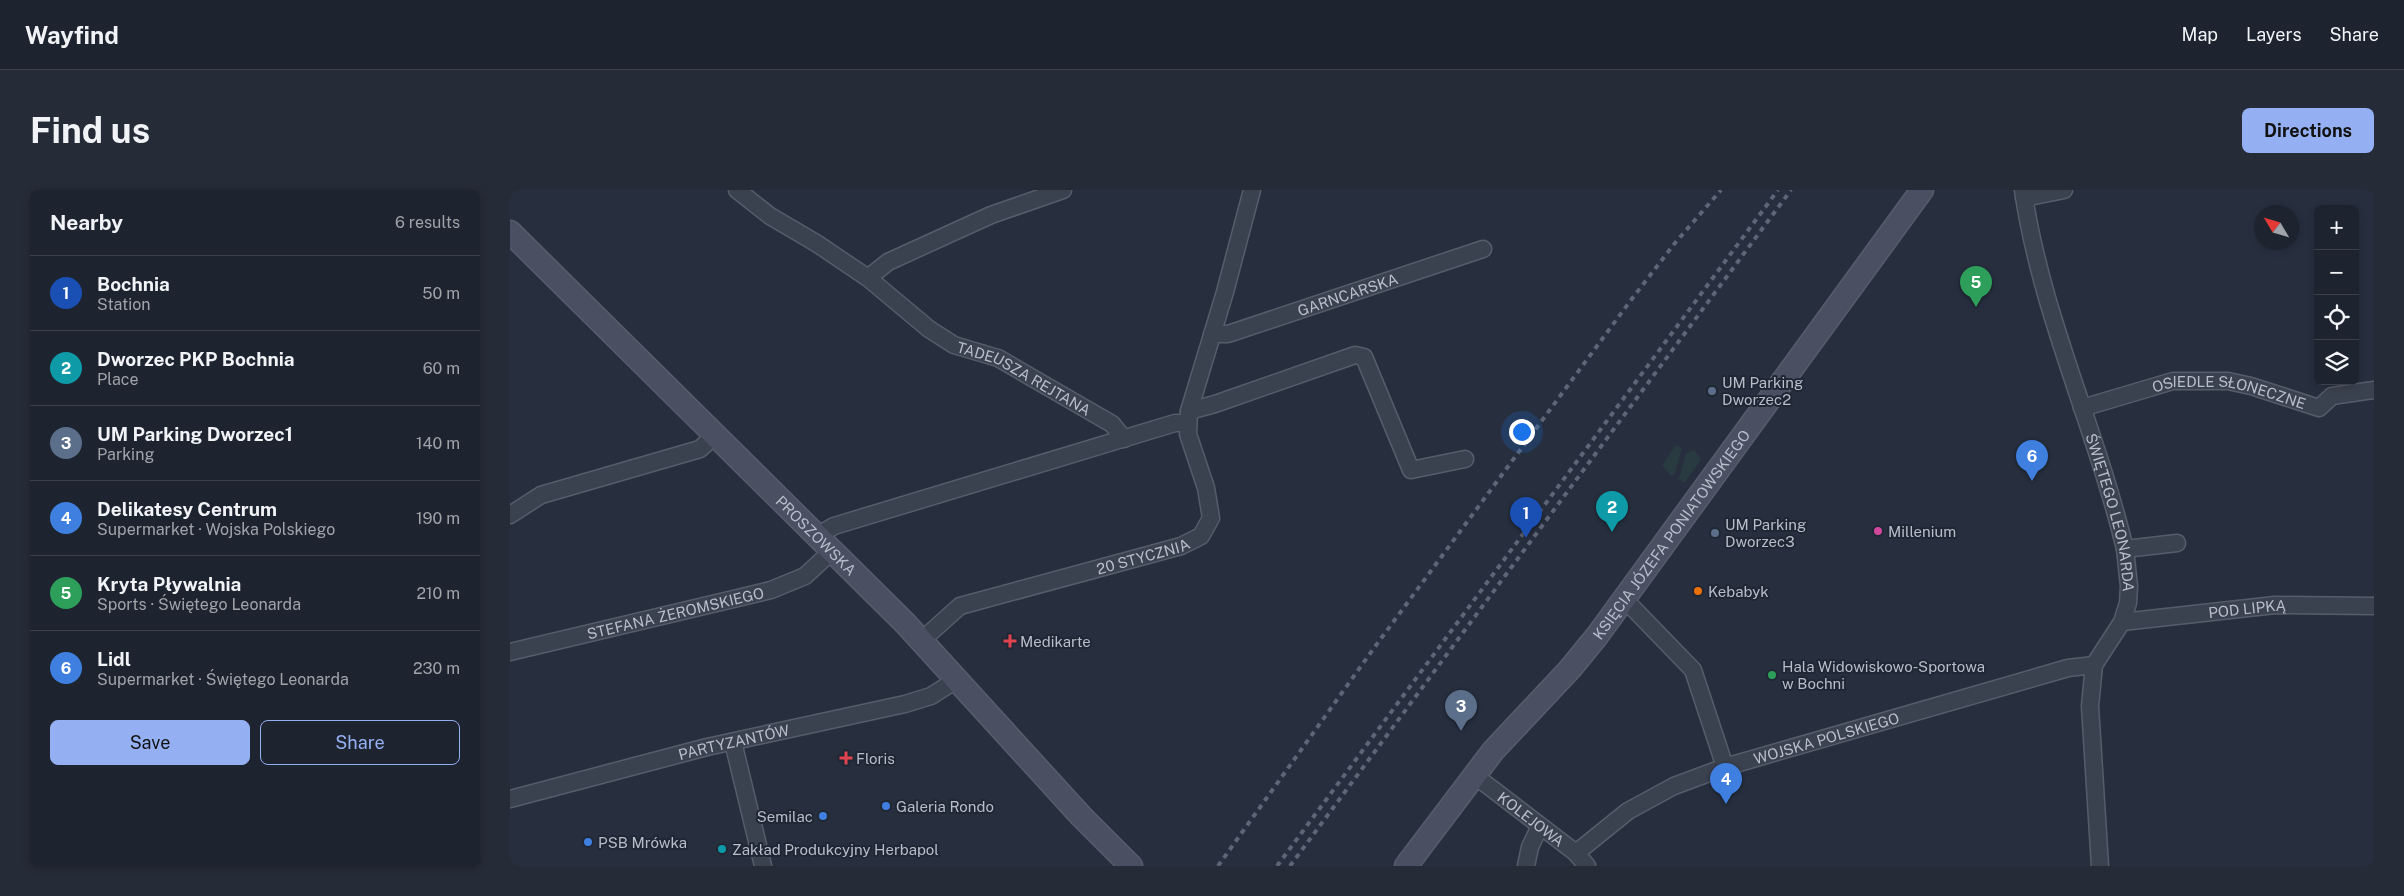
<!DOCTYPE html>
<meta charset="utf-8">
<style>
body{margin:0;font-family:"Public Sans",sans-serif;background:#252b37;color:#f1f3f6}
.controls{position:absolute;right:15px;top:15px;display:grid;overflow:hidden;border-radius:8px;box-shadow:0 2px 8px #0003}
.controls button{width:45px;height:45px;display:grid;place-items:center;padding:0;border:0;border-bottom:1px solid #3b404b;background:#1d232f;color:#f1f3f6;font:25px sans-serif}
.compass{position:absolute;left:1744px;top:15px;width:45px;height:45px;border-radius:50%;background:#1d232f;box-shadow:0 2px 8px #0003;rotate:308deg}
.you{position:absolute;left:1011px;top:241px;width:18px;height:18px;margin:-12px;border:4px solid #fff;border-radius:50%;background:#1a73e8;box-shadow:0 0 0 8px #1a73e833}
.badge{display:grid;place-items:center;width:32px;height:32px;border-radius:50%;background:#95b0f2;color:#fff;font-size:16px;font-weight:700}
.pin{position:absolute;translate:-50% -41px;filter:drop-shadow(0 1px 2px #0008)}
.pin::after{content:'';position:absolute;top:26px;width:18px;height:15px;background:inherit;clip-path:polygon(0 0,100% 0,50% 100%)}
.list{margin:0;padding:0;list-style:none}
h2{display:flex;justify-content:space-between;align-items:center;height:65px;margin:0;padding:0 20px;font-size:21px}
h2 small{font-size:16px;font-weight:400;color:#a0a4aa}
.list li{display:grid;grid-template-columns:32px 1fr auto;gap:15px;align-items:center;box-sizing:border-box;height:75px;padding:0 20px;border-top:1px solid #3b404b}
.list b{display:block;font-size:19px;white-space:nowrap}
.list p{margin:0;font-size:16px;white-space:nowrap;color:#a0a4aa}
.list em{font-size:16px;font-style:normal;color:#a0a4aa}
.actions{display:flex;gap:10px;padding:15px 20px}
.actions a{flex:1;padding:11px 0;border:1px solid #95b0f2;border-radius:8px;text-align:center;font-size:18px;color:#95b0f2}
.actions .main{background:#95b0f2;color:#111}
.icon{flex:none;width:28px;height:28px;fill:none;stroke:currentColor;stroke-width:2;stroke-linecap:round;stroke-linejoin:round}
.map{position:relative;flex:none;width:1864px;height:676px;overflow:hidden;border-radius:8px}
header{display:flex;align-items:center;gap:30px;box-sizing:border-box;height:70px;padding:0 25px;background:#1d232f;border-bottom:1px solid #3b404b}
header strong{font-size:24px}
nav{display:flex;gap:28px;margin-inline-start:auto;font-size:18px}
.intro{display:flex;align-items:center;justify-content:space-between;box-sizing:border-box;height:120px;padding:0 30px}
h1{margin:0;font-size:35px}
.button{padding:12px 22px;border-radius:8px;background:#95b0f2;color:#111;font-size:18px;font-weight:700}
main{display:flex;gap:30px;padding:0 30px}
aside{flex:1;background:#1d232f;border-radius:8px;box-shadow:0 2px 8px #0003}
.map>svg:first-child{display:block}
</style>
<header>
<strong>Wayfind</strong>
<nav><a>Map</a><a>Layers</a><a>Share</a></nav>
</header>
<div class="intro"><h1>Find us</h1><a class="button">Directions</a></div>
<main>
<aside>
<h2>Nearby<small>6 results</small></h2>
<ul class="list">
<li><span class="badge" style="background:#1a4fb4">1</span><div><b>Bochnia</b><p>Station</p></div><em>50 m</em></li>
<li><span class="badge" style="background:#0f9aa8">2</span><div><b>Dworzec PKP Bochnia</b><p>Place</p></div><em>60 m</em></li>
<li><span class="badge" style="background:#5c6f8a">3</span><div><b>UM Parking Dworzec1</b><p>Parking</p></div><em>140 m</em></li>
<li><span class="badge" style="background:#3f7fe0">4</span><div><b>Delikatesy Centrum</b><p>Supermarket · Wojska Polskiego</p></div><em>190 m</em></li>
<li><span class="badge" style="background:#2e9e5b">5</span><div><b>Kryta Pływalnia</b><p>Sports · Świętego Leonarda</p></div><em>210 m</em></li>
<li><span class="badge" style="background:#3f7fe0">6</span><div><b>Lidl</b><p>Supermarket · Świętego Leonarda</p></div><em>230 m</em></li>
</ul>
<div class="actions"><a class="main">Save</a><a>Share</a></div>
</aside>
<div class="map">
<svg width="1864" height="676" viewBox="0 0 1864 676">
<rect width="100%" height="100%" fill="#272f3f"/>
<path fill="#293b40" d="M1166 255 1172 258 1165 283 1162 286 1152 275Z
M1184 260 1190 267V271L1174 293 1169 289 1176 263Z"/>
<g fill="none" stroke-linecap="round" stroke-linejoin="round">
<defs>
<g id="minor">
<path id="s1" d="M227 0 260 26 306 53 358 88 419 139 444 155 488 168 602 234 614 249"/>
<path id="s2" d="M1513 0C1531 124 1586 238 1615 359L1619 396 1618 413 1612 432 1584 475 1580 516 1590 676"/>
<path d="M1514 8 1554 0"/>
<path d="M358 88 378 72 481 25 553 0"/>
<path id="s3" d="M702 144H718L973 59"/>
<path id="s4" d="M1572 218 1663 191H1718L1741 196 1809 218 1822 206 1864 200"/>
<path d="M679 221 705 214 845 165 854 167 901 280 955 269"/>
<path d="M0 325 31 305 190 259 204 246"/>
<path d="M305 347 324 336 665 233H678"/>
<path d="M1615 359 1667 353"/>
<path d="M1113 410 1122 417 1183 480 1215 577"/>
<path id="s5" d="M1612 432 1765 415 1864 416"/>
<path id="s6" d="M411 451 450 416 671 356 691 346 701 328 696 298 678 244 679 221 715 102 742 0"/>
<path id="s7" d="M0 462 261 400 295 386 321 362"/>
<path d="M223 552 253 676"/>
<path id="s8" d="M964 585 1066 663 1077 676"/>
<path id="s9" d="M0 609 197 557 395 514 421 506 446 490"/>
<path id="s10" d="M1066 663 1118 621 1164 596 1215 577 1558 478 1584 475"/>
<path d="M1016 676 1020 657 1030 636"/>
</g>
<g id="secondary">
<path id="s11" d="M0 42 395 433 571 626 621 676"/>
<path id="s12" d="M896 676 983 561 1060 479 1087 446 1412 0"/>
</g>
</defs>
<use href="#minor" stroke="#565d6a" stroke-width="19"/>
<use href="#secondary" stroke="#565d6a" stroke-width="25"/>
<use href="#minor" stroke="#3b424f" stroke-width="16"/>
<use href="#secondary" stroke="#4a5062" stroke-width="22"/>
<path stroke="#5e6576" stroke-width="4" stroke-dasharray="5 5" stroke-linecap="butt" d="M708 676 864 458 1121 110 1165 53 1211 0
M767 676 1268 0
M780 676 1281 0"/>
</g>
<g fill="#5c6f8a" stroke="#202734" stroke-width="2">
<circle cx="1202" cy="201" r="5"/>
<circle cx="1205" cy="343" r="5"/>
</g>
<circle fill="#d1479c" stroke="#202734" stroke-width="2" cx="1368" cy="341" r="5"/>
<circle fill="#e8710a" stroke="#202734" stroke-width="2" cx="1188" cy="401" r="5"/>
<g fill="#e0444e" stroke="#202734" stroke-width="2">
<path d="M497.5 443.5h5v5h5v5h-5v5h-5v-5h-5v-5h5z"/>
<path d="M333.5 560.5h5v5h5v5h-5v5h-5v-5h-5v-5h5z"/>
</g>
<circle fill="#2e9e5b" stroke="#202734" stroke-width="2" cx="1262" cy="485" r="5"/>
<g fill="#3f7fe0" stroke="#202734" stroke-width="2">
<circle cx="376" cy="616" r="5"/>
<circle cx="313" cy="626" r="5"/>
<circle cx="78" cy="652" r="5"/>
</g>
<circle fill="#0f9aa8" stroke="#202734" stroke-width="2" cx="212" cy="659" r="5"/>
<g text-anchor="middle" dominant-baseline="central" stroke-width="4" stroke-linejoin="round" paint-order="stroke">
<g font-size="15" fill="#b8bdca" stroke="#202734">
<text stroke="none"><textPath href="#s3" startOffset="142">GARNCARSKA</textPath></text>
<text stroke="none"><textPath href="#s1" startOffset="345">TADEUSZA REJTANA</textPath></text>
<text stroke="none"><textPath href="#s4" startOffset="152">OSIEDLE SŁONECZNE</textPath></text>
<text stroke="none"><textPath href="#s2" startOffset="335">ŚWIĘTEGO LEONARDA</textPath></text>
<text stroke="none"><textPath href="#s12" startOffset="425">KSIĘCIA JÓZEFA PONIATOWSKIEGO</textPath></text>
<text stroke="none"><textPath href="#s11" startOffset="431">PROSZOWSKA</textPath></text>
<text stroke="none"><textPath href="#s6" startOffset="242">20 STYCZNIA</textPath></text>
<text stroke="none"><textPath href="#s5" startOffset="126">POD LIPKĄ</textPath></text>
<text stroke="none"><textPath href="#s7" startOffset="170">STEFANA ŻEROMSKIEGO</textPath></text>
<text stroke="none"><textPath href="#s10" startOffset="279">WOJSKA POLSKIEGO</textPath></text>
<text stroke="none"><textPath href="#s9" startOffset="231">PARTYZANTÓW</textPath></text>
<text stroke="none"><textPath href="#s8" startOffset="72">KOLEJOWA</textPath></text>
</g>
<g font-size="15" fill="#b8bdca" stroke="#202734" text-anchor="start">
<text x="1212" y="192">UM Parking<tspan x="1212" dy="17">Dworzec2</tspan></text>
<text x="1215" y="334">UM Parking<tspan x="1215" dy="17">Dworzec3</tspan></text>
<text x="1378" y="341">Millenium</text>
<text x="1198" y="401">Kebabyk</text>
<text x="510" y="451">Medikarte</text>
<text x="1272" y="476">Hala Widowiskowo-Sportowa<tspan x="1272" dy="17">w Bochni</tspan></text>
<text x="346" y="568">Floris</text>
<text x="386" y="616">Galeria Rondo</text>
<text x="303" y="626" text-anchor="end">Semilac</text>
<text x="88" y="652">PSB Mrówka</text>
<text x="222" y="659">Zakład Produkcyjny Herbapol</text>
</g>
</g>
</svg>
<div class="controls">
<button>+</button>
<button>−</button>
<button><svg class="icon" aria-label="locate" viewBox="0 0 24 24"><circle cx="12" cy="12" r="6"/><path d="M12 2v4M12 18v4M2 12h4M18 12h4"/></svg></button>
<button><svg class="icon" aria-label="layers" viewBox="0 0 24 24"><path d="M12 4l9 5-9 5-9-5zM3 14l9 5 9-5"/></svg></button>
</div>
<svg class="compass" viewBox="-18 -18 36 36"><path d="M0-13l5 13h-10z" fill="#e53935"/><path d="M0 13l5-13h-10z" fill="#a0a4aa"/></svg>
<div class="you"></div>
<div class="pin badge" style="left:1016px;top:348px;background:#1a4fb4">1</div>
<div class="pin badge" style="left:1102px;top:342px;background:#0f9aa8">2</div>
<div class="pin badge" style="left:951px;top:541px;background:#5c6f8a">3</div>
<div class="pin badge" style="left:1216px;top:614px;background:#3f7fe0">4</div>
<div class="pin badge" style="left:1466px;top:117px;background:#2e9e5b">5</div>
<div class="pin badge" style="left:1522px;top:291px;background:#3f7fe0">6</div>
</div>
</main>
